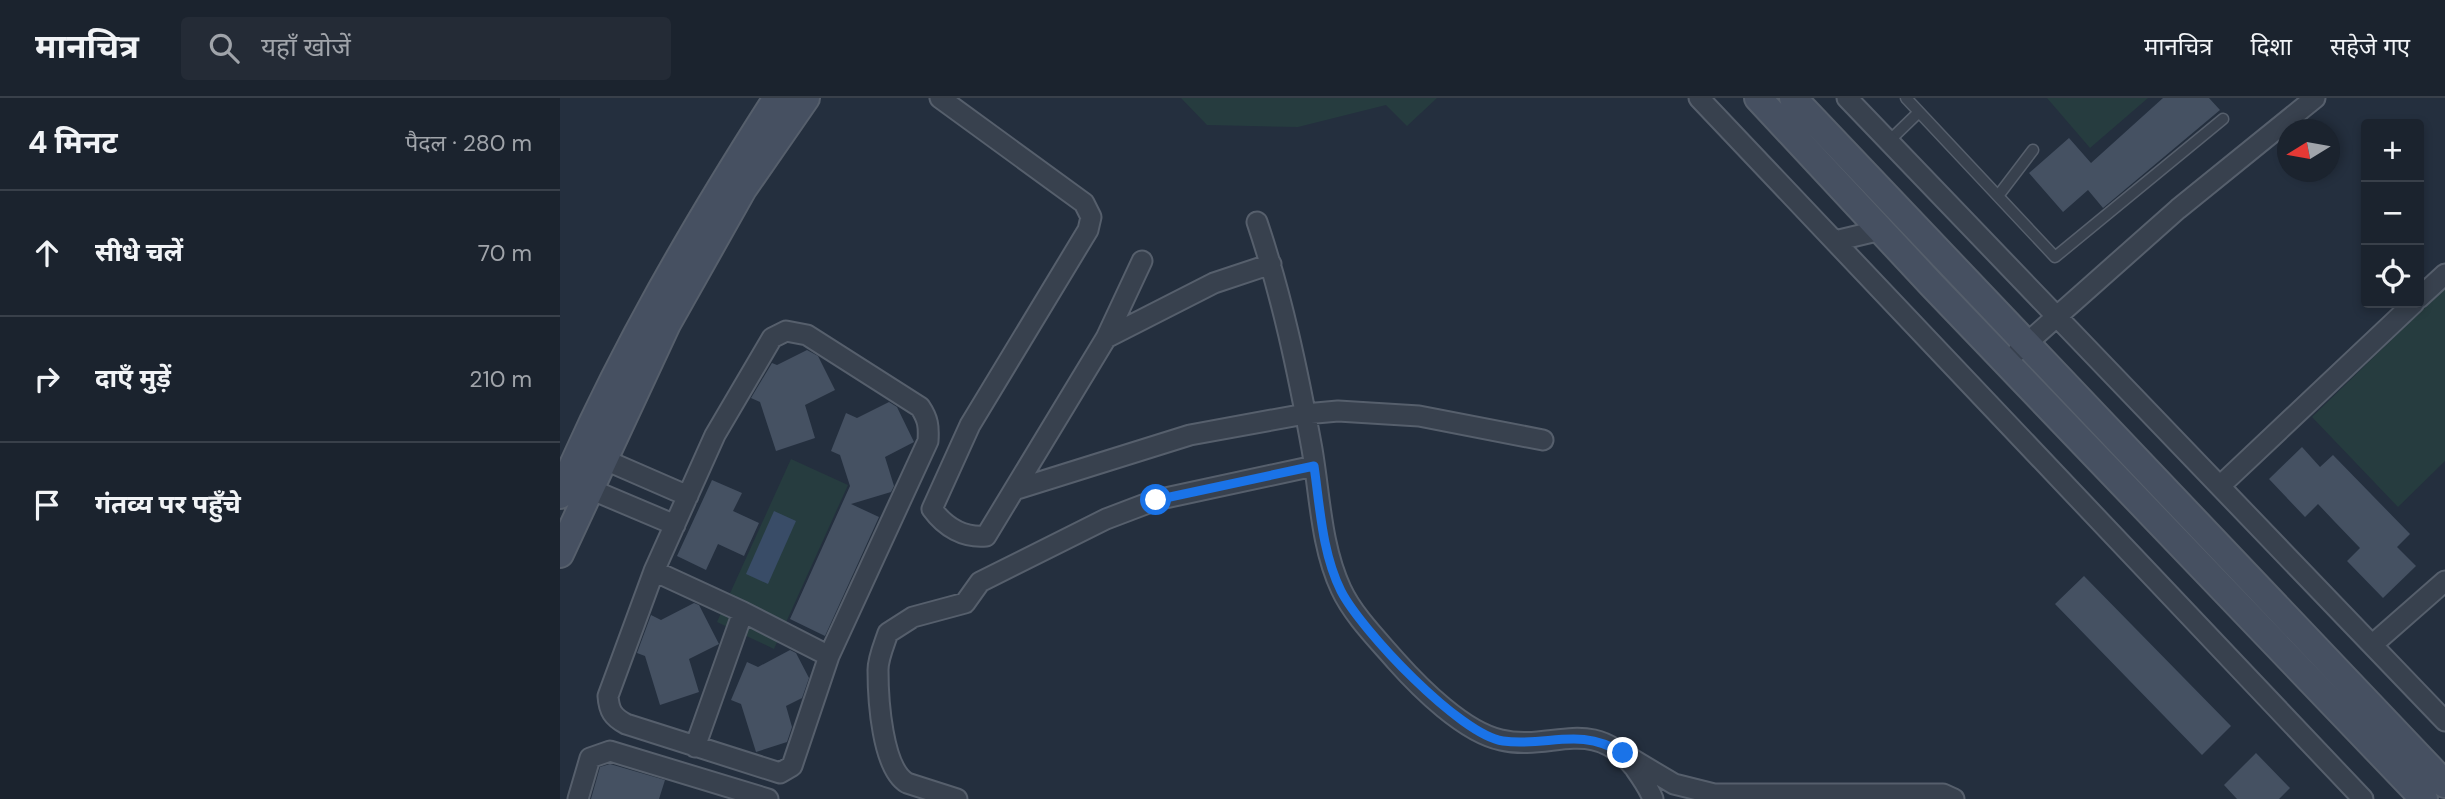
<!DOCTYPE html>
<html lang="hi">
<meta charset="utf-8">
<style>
body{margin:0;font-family:"DM Sans","Noto Sans Devanagari",sans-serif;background:#242b36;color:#f1f3f6}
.controls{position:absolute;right:21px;top:21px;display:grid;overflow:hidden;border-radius:7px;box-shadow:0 4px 10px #0003}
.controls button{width:63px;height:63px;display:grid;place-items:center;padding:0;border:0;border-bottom:2px solid #39404a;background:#1b232e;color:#f1f3f6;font:35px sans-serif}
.compass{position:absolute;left:1717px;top:21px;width:63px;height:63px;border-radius:50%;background:#1b232e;box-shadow:0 4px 10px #0003;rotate:259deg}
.stop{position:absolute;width:21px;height:21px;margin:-16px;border:5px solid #1a73e8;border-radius:50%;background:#fff}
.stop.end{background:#1a73e8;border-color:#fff;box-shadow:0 2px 7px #0008}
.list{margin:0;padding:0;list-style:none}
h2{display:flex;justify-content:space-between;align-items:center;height:91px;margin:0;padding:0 28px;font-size:30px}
h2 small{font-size:23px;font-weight:400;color:#a0a4aa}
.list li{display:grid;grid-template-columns:46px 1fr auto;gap:21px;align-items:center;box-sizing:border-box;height:126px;padding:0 28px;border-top:2px solid #39404a}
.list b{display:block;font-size:26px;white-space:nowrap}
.list em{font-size:23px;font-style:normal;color:#a0a4aa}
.icon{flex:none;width:38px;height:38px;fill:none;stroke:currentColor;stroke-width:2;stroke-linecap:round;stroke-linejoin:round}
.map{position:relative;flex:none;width:1885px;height:701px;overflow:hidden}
header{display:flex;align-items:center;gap:42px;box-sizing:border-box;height:98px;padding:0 35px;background:#1b232e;border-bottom:2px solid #39404a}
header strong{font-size:33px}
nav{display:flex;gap:38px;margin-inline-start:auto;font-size:24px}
.search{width:490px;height:63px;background:#242b36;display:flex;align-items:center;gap:18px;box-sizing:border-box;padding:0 24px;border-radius:7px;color:#a0a4aa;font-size:26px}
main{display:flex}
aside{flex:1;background:#1b232e}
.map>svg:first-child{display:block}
</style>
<header>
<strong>मानचित्र</strong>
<div class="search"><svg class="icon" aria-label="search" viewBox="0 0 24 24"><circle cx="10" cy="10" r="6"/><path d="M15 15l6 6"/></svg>यहाँ खोजें</div>
<nav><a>मानचित्र</a><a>दिशा</a><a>सहेजे गए</a></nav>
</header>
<main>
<aside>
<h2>4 मिनट<small>पैदल · 280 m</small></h2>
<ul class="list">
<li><svg class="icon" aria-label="ahead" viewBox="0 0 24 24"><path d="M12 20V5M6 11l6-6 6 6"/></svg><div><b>सीधे चलें</b></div><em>70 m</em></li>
<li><svg class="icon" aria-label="right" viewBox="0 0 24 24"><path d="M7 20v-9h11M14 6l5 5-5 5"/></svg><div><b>दाएँ मुड़ें</b></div><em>210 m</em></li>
<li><svg class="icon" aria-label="arrive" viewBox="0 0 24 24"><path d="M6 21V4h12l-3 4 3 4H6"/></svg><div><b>गंतव्य पर पहुँचे</b></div></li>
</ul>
</aside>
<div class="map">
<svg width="1885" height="701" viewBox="0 0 1885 701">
<rect width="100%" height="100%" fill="#242f3e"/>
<path fill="#263c3f" d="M621 0H877L847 28 826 7 738 29 647 27Z
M1487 0H1588L1530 50Z
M1885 190V363L1838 409 1752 319Z
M231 361 288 387 214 551 157 524Z"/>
<path fill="#394c67" d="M214 413 236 423 208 486 186 476Z"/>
<path fill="#455162" d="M1603 0H1649L1660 12 1543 110 1528 92 1503 114 1469 75 1509 40 1531 65Z
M247 252 258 258 275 292 245 307 255 340 216 353 200 304 191 300 212 265 217 267Z
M329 304 337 309 354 344 325 359 334 388 331 394 291 406 319 419 265 538 230 521 290 388 280 357 271 353 286 315 297 320Z
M1742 349 1760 369 1773 357 1850 436 1837 449 1856 468 1823 500 1787 463 1800 450 1774 423 1758 406 1745 419 1709 381Z
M152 382 182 395 173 413 199 425 184 458 158 446 146 472 117 458Z
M1524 478 1671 628 1642 657 1495 506Z
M134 505 139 507 159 546 129 561 139 594 100 607 85 558 77 555 91 517 101 522Z
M230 552 236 555 249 580 242 600 226 608 232 629 227 644 196 654 181 606 171 602 187 564 198 569Z
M1696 655 1730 690 1719 701H1677L1664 687Z
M50 666 105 682 99 701H31L40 669Z"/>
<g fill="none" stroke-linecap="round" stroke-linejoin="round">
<defs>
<path id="lane" d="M1346 0 1495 159 1663 21
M1329 43 1359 14
M1438 98 1473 52"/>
<path id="street" d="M380 0 524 105 531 119 528 132 410 327 372 411C385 429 404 440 426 438L546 240 582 163
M1139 0 1803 701
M1287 0 1885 623
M697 124C722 198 738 274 752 351 760 398 761 448 781 491 793 517 817 541 836 563 860 590 904 634 941 642 991 654 1032 617 1074 669 1081 679 1089 690 1093 701
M1275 143 1321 132
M1859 200 1885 176
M226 233 247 237 360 309C368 321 369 328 368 343L269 558 232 668 220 675 66 626C53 619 49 613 48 598L94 473 155 337 212 240Z
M546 240 654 185 711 166
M1458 253 1618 111 1755 0
M43 361 128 398
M1660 388 1854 205
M30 391 115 427
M454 392 630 337 745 316 778 313 859 318 983 342
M94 473 183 514
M1812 547 1885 483
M135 649 183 514 269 558
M1072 661 1114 686 1154 696H1383L1394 701
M18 701 30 660 50 653 208 701
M397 701 347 685C322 670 318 601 318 572 318 560 324 547 328 535L353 519 405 505 420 484 546 421 596 402 754 368"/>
<path id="secondary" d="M1198 0 1372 187 1864 701
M1233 0 1885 686
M0 397C59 258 136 126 217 0
M0 456 107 226 183 91 246 0"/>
</defs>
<use href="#lane" stroke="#565f6c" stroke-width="13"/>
<use href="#street" stroke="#565f6c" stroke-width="23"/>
<use href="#secondary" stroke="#565f6c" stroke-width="30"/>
<use href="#lane" stroke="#38414e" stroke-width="10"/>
<use href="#street" stroke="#38414e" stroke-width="19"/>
<use href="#secondary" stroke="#465061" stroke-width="26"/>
</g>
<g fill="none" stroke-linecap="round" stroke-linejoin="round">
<path stroke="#1a73e8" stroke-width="9" d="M596 402 754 368C760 409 762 455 781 493 801 532 900 637 943 643 989 649 1018 628 1063 655"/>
</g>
</svg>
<div class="controls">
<button>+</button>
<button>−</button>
<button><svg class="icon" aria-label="locate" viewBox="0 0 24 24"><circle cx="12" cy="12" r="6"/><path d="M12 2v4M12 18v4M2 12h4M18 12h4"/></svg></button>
</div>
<svg class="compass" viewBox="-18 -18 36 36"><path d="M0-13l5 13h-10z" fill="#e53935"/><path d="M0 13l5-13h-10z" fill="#a0a4aa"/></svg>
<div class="stop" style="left:596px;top:402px"></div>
<div class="stop end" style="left:1063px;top:655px"></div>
</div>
</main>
